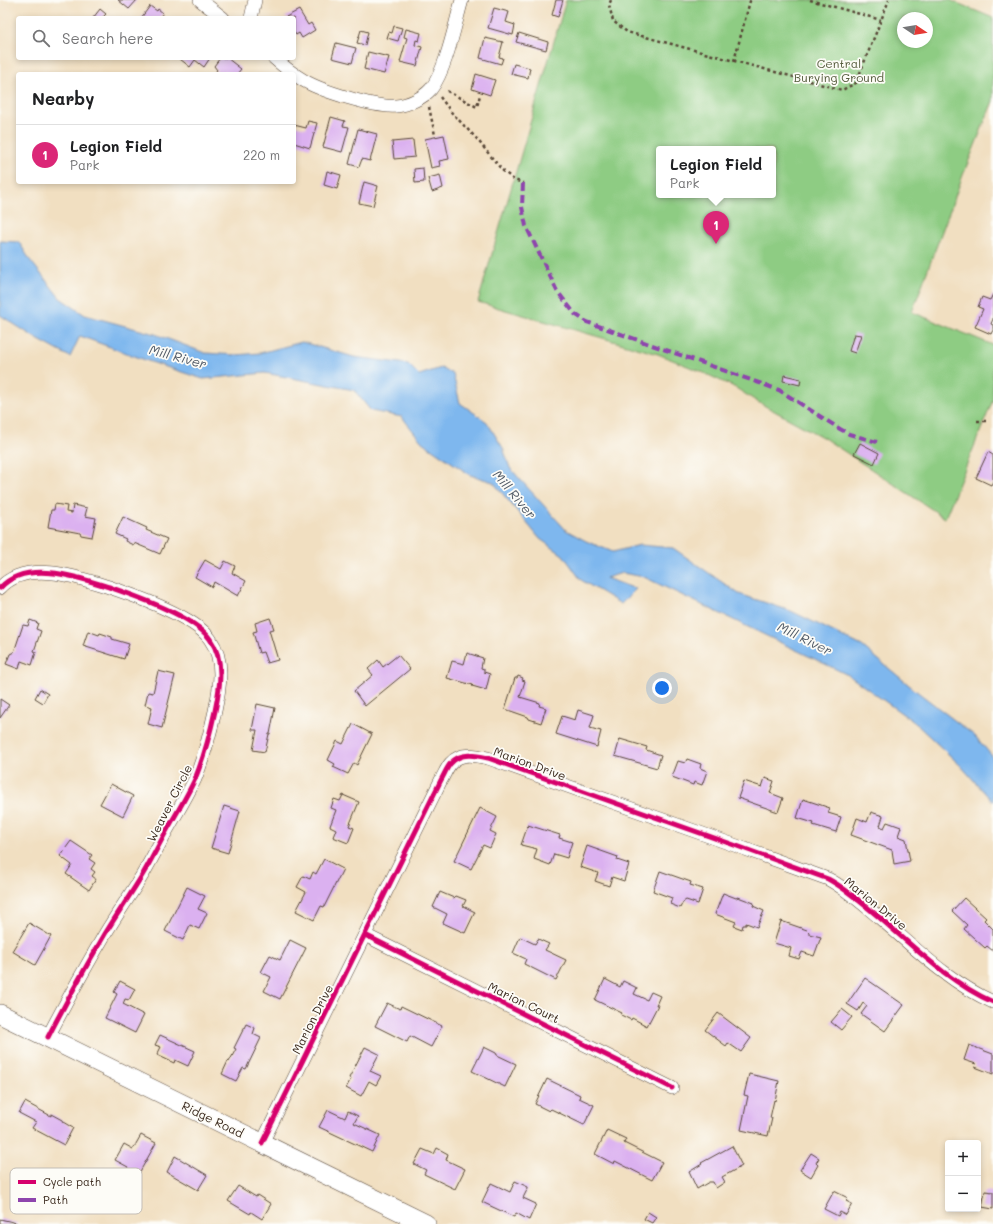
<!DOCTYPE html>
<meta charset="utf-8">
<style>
body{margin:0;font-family:Mali,sans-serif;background:#f2f2f2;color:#202124}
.controls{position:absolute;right:12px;bottom:12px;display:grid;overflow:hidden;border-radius:4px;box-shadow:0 2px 6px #0003}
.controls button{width:36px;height:36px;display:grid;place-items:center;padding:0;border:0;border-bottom:1px solid #e0e0e0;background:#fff;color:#202124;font:20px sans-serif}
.compass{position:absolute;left:897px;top:12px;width:36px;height:36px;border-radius:50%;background:#fff;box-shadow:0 2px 6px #0003;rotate:102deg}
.you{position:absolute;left:662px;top:688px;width:14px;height:14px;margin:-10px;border:3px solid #fff;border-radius:50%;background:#1a73e8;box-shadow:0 0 0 6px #1a73e833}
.badge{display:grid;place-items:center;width:26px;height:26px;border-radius:50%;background:#db2777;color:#fff;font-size:13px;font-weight:700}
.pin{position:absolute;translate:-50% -33px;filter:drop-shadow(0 1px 2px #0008)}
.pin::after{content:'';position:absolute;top:21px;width:14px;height:12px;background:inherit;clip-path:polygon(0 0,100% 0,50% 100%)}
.popup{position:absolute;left:656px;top:146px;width:120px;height:52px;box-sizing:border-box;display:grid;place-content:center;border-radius:4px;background:#fff;filter:drop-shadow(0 1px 3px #0005);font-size:13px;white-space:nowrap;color:#757577}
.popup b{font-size:15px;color:#202124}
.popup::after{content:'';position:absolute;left:50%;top:100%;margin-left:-8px;border:8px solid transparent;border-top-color:#fff}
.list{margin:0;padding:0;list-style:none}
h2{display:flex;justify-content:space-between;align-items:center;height:52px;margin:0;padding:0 16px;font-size:17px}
h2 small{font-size:13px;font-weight:400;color:#757577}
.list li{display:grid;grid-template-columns:26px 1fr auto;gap:12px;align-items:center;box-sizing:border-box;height:60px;padding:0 16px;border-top:1px solid #e0e0e0}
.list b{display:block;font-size:15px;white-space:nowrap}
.list p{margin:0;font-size:13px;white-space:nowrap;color:#757577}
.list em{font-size:13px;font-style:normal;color:#757577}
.icon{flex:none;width:22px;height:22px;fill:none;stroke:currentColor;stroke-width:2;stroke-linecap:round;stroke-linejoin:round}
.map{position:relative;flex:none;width:993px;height:1224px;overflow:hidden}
.search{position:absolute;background:#fff;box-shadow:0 2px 6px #0003;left:16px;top:16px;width:280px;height:44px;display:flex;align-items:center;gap:10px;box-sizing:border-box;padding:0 14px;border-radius:4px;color:#757577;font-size:15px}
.panel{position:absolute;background:#fff;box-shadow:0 2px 6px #0003;left:16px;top:72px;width:280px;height:112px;border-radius:4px}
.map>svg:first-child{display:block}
</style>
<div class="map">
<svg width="993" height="1224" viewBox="0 0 993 1224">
<rect width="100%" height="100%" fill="#fdfcf7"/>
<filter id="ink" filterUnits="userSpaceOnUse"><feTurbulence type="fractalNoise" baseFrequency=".025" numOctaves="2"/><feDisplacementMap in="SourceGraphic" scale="8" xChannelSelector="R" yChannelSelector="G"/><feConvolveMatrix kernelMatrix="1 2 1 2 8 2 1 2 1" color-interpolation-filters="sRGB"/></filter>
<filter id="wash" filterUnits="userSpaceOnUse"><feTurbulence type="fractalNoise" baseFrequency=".012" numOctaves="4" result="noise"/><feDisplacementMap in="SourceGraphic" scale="16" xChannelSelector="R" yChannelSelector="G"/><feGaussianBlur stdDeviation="0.9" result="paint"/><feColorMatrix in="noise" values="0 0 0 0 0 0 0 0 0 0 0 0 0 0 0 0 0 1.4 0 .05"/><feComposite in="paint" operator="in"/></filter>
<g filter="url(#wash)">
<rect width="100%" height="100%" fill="#f1dfc1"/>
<path fill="#8ecc83" stroke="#647b50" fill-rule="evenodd" d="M566 0H950L993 18V101L963 175 912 312 993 345V400L945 518 824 438 756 401 736 388 702 372 658 354 478 302ZM903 18H927V42H903ZM659 149H773V195H659Z"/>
<path fill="#7eb7ee" stroke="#5c7086" d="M0 241 19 242 30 260 60 298 85 315 155 334 205 353 236 355 260 353 302 342 354 357 408 364 419 375 441 368 453 374 460 403 487 422 503 448 510 468 566 530 586 541 613 552 640 545 673 548 739 594 791 611 862 646 915 690 975 736 993 757V802L961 766 914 722 848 675 644 577 622 573 606 578 636 589 621 604 581 580 563 555 540 539 493 482 470 475 422 442 402 417 371 411 354 390 265 373 203 379 148 361 80 336 70 357 37 339 0 315Z"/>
<g id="blocks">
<path fill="#dbb1f0" d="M118 0H137L129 9Z
M556 0H563L558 17 552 15Z
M150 6 157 11 158 9 163 13 159 18H141Z
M494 8 509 12 506 22 515 25 513 35 488 28Z
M100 9 106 14 102 18H93Z
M299 10 308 25 311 23 315 30 302 38 299 33 296 35 294 32V18H284Z
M394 26 402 28 398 41 387 38 389 32 392 33Z
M406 29 421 33 419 41 416 40 415 45 422 47 417 66 400 62 407 38 404 37Z
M361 30 368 32 365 45 357 43Z
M519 33 548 42 546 50 516 42Z
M485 38 503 42 499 57 503 58 501 64 480 58Z
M336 43 356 48 352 63 332 58Z
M368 52 389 57 384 74 364 69Z
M181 58H210L204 67 195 60 190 67 180 59Z
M220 58H227L241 69 237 74H214L217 70 214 66Z
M514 64 530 68 528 78 511 74Z
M476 74 495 80 490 95 472 89Z
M331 117 345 121 343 126 349 127 342 152 323 147Z
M308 121 317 123 310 148 294 143V125L306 128Z
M358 129 377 134 370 161 362 159 359 167 349 164Z
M444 135 449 159 439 161 440 166 431 168 425 139Z
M413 140 415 157 394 159 392 142Z
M423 168 424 182 415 183 414 169Z
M327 171 341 175 337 189 324 185Z
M440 175 443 188 432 192 428 178Z
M364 182 378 186 373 206 359 203Z
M993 294V319L991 324 993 325V330L991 334 975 327 983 309 978 307 982 297 990 300Z
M854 334 861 335 855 353 849 351Z
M784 375 801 379 800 385 783 381Z
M860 443 879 453 874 464 854 454Z
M988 452 993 455V481L991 485 976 478Z
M55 504 67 506 66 512 72 513 73 505 87 508 85 516 96 518 92 537 81 535 80 533 48 527 51 510H54Z
M123 517 147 528 146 530 167 539 160 554 134 543 133 545 125 541 126 539 115 534Z
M205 560 221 569 225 561 235 566 232 573 246 581 238 596 214 582 212 587 195 577Z
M270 618 274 629 269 630 278 660 267 663 263 652 259 653 253 632 257 631 255 623Z
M30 620 38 623 36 629 41 631 34 651 36 652 32 665 21 661 19 669 6 664 10 654 14 652 23 625 28 626Z
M88 631 99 635 100 633 112 637V639L129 644 124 659 83 646Z
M467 653 483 658 481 668 484 669V672L490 674 486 690 472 686 473 685 447 678 452 661 464 664Z
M398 655 410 669 365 706 354 691 373 675 368 669 378 660 383 667Z
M158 671 175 675 162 728 148 724 152 707 145 705 148 692 153 693Z
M518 676 523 678 522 680 525 681 520 697 540 703 539 706 546 708 541 723 529 719 528 717 505 709 515 678H517Z
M40 689 48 694 43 703 35 698Z
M0 699 9 705 0 718Z
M257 704 275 708 270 734H269L265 752 253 750 257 730H252Z
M578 710 594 715 590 728 601 731 597 747 556 734 562 716 575 720Z
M353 724 372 734 357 765 354 763 348 774 333 767 335 764 328 760 337 741 343 744Z
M620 739 647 747 646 750 661 755 657 768 615 756Z
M687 759 701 764 700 768 707 771 702 785 694 782 693 785 672 777 678 761 685 763Z
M765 778 774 781 770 793 783 798 778 812 738 798 744 781 762 787Z
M111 784 133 796 123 816 100 804Z
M343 795 359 802 349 826 354 828 348 843 333 837 336 829 330 826 336 810 331 808 334 799 340 801Z
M803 799 830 808 828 813 841 817 836 832 813 825 814 823 797 818Z
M224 806 240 811 228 853 211 848Z
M480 808 497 817 490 831 496 834 490 848 483 845 471 869 454 861Z
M871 812 883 816 880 826 884 828 887 822 901 827 898 836 906 839 910 861 894 864 892 850 851 835 857 818 867 822Z
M528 825 560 835 559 838 572 842 567 858 554 854 550 865 534 859 537 849 521 845Z
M71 841 92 855 89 859 95 863 91 869 95 872 92 876 96 879 89 890 66 874 72 865 60 856Z
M587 846 618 857 617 860 629 864 624 881 612 877 609 886 595 881 598 873 580 867Z
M324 859 343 869 324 907 321 906 314 920 296 911 306 892 297 887 303 876 310 879 313 872 316 874Z
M660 871 691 882 690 885 703 889 698 904 686 900 683 902 680 908 670 904 672 898 653 891Z
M187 887 205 896 198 909 207 913 199 929 190 925 183 940 165 931Z
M440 892 454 898 456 896 466 900 463 906 475 912 465 933 443 923 447 914 433 907Z
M723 893 736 898 738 897 754 903 753 906 764 911 757 927 746 923V925H743L742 929 734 926 736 922 715 914Z
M964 898 986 918 984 920 993 929V951L987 946 985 948 964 929 967 925 952 911Z
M781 921 807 930 809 932V934L821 937 814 956 802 952 799 959 789 956 791 948 774 943Z
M29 923 51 936 35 965 12 951Z
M520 937 535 944 538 939 549 944 545 950 566 960 556 980 524 964 526 959 513 953Z
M290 940 306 948 280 999 264 991 271 977 261 972 270 955 280 960Z
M865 978 904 1005 885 1031 861 1014 867 1006 863 1003 858 1011 847 1004Z
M605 979 620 987 623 981 637 988 634 994 647 1000 651 992 660 996 656 1005H658L647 1026 632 1018 631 1020 621 1015 622 1013 595 1000Z
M120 981 135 989 129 1000 125 999 123 1004 144 1015 135 1033 105 1018 117 994 114 992Z
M387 1003 400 1009 401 1006 442 1026 431 1047 410 1036 407 1042 375 1026Z
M842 1009 852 1017 841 1030 831 1022Z
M718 1013 751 1038 741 1052 728 1043 726 1046 705 1030Z
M246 1024 255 1028 253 1034 261 1038 246 1069 243 1068 236 1081 222 1074 228 1061 229 1062 236 1049 234 1048Z
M160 1035 195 1051 188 1066 175 1060 174 1063 157 1055 161 1047 155 1045Z
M969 1045 993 1054V1074L975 1067 976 1064 964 1060Z
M365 1047 379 1054 370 1071 381 1076 376 1085 369 1081 361 1096 346 1088 351 1079 349 1078Z
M484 1047 496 1053 497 1055 516 1064 505 1087 472 1071Z
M749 1074 779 1081 775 1101 774 1100 770 1118H772L768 1136 741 1130 748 1096 744 1095Z
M547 1079 580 1095 579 1098 594 1105 584 1125 551 1109 549 1111 535 1104Z
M25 1102 51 1116V1114L62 1120 63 1122 73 1128 64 1145 32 1128 36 1122 19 1113Z
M328 1110 345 1118 348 1111 358 1116 354 1123 380 1135 372 1152 319 1127Z
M607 1130 626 1139 624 1143 662 1162 652 1180 615 1161 614 1164 595 1154Z
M141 1135 156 1143 129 1191 118 1185 128 1167 115 1160 124 1144 133 1149Z
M732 1146 742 1166 722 1177 725 1182 716 1188 713 1182H709L697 1189 689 1172 702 1164 701 1163Z
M437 1148 448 1154 446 1160 465 1169 455 1189 424 1174 426 1170 414 1164 422 1149 434 1154Z
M811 1153 819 1158 816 1163 818 1165 811 1177 800 1170Z
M175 1156 207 1175 198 1190 167 1172Z
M515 1181 528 1187V1188L523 1198 536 1204 529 1220 516 1213 514 1217 482 1202 491 1183 510 1192Z
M238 1186 256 1197 257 1195 271 1204 262 1219 251 1212 250 1214 228 1201Z
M834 1191 848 1198 846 1201 852 1204 846 1215 840 1212 838 1216 824 1209Z
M985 1191 993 1192V1209L982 1207Z
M648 1212 656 1217 652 1223 644 1219Z
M0 1219 17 1223V1224H0Z"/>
</g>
</g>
<g filter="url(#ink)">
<use href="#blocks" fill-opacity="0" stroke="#564536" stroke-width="1"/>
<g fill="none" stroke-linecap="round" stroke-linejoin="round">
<defs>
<path id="minor" d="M200 0 223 18
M251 18 255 0
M274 58C283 66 293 74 303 80 321 91 376 108 396 106 408 105 423 98 431 89 446 70 455 24 462 0
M0 588C26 559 78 577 109 587 135 596 194 616 210 639 225 660 220 687 215 711 210 734 204 757 195 779 188 794 179 809 171 823 161 840 153 857 143 874 131 894 117 914 105 934 85 968 66 1002 48 1037
M365 935 672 1088
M262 1143 441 780C444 775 447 767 451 763 461 752 475 755 488 758L737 846 828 879C847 889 863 904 880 918 915 948 950 983 993 1002"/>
<path id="secondary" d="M0 1014 426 1224"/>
</defs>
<use href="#minor" stroke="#564536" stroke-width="14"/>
<use href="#secondary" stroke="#564536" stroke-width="20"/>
<path stroke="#564536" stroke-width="2.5" stroke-dasharray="3 3" stroke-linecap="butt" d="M611 0 609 5 613 21 627 32 842 90 856 83 889 0
M810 0 881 20
M734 61 750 1 752 0
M447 91 477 107 480 95
M440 97 452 113 476 138 502 170 514 180 523 183
M429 107 435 135
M977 421H986"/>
<use href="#minor" stroke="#fff" stroke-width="13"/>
<use href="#secondary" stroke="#fff" stroke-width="19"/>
<path stroke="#8e44ad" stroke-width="4" stroke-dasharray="8 4" stroke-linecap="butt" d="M523 183 522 207 526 226 557 291 575 314 587 322 779 390 840 429 849 434 877 442"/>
<defs>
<path id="cycleway" d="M0 588C26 559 78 577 109 587 135 596 194 616 210 639 225 660 220 687 215 711 210 734 204 757 195 779 188 794 179 809 171 823 161 840 153 857 143 874 131 894 117 914 105 934 85 968 66 1002 48 1037
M365 935 672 1088
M262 1143 441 780C444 775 447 767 451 763 461 752 475 755 488 758L737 846 828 879C847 889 863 904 880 918 915 948 950 983 993 1002"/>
</defs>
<use href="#cycleway" stroke="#fdfcf7" stroke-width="8"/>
<use href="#cycleway" stroke="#d6006c" stroke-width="5"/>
</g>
</g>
<g text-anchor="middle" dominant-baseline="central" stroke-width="3.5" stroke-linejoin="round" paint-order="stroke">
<g font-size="12" fill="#545b3c" stroke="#fdfcf7">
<text x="839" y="63">Central<tspan x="839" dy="14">Burying Ground</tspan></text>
</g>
<g font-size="12" fill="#3b2a1e" stroke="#fdfcf7">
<text transform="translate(530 763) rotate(20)">Marion Drive</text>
<text transform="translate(169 803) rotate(-63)">Weaver Circle</text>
<text transform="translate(876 903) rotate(39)">Marion Drive</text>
<text transform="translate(524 1002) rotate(26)">Marion Court</text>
<text transform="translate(312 1019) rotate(-63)">Marion Drive</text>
<text transform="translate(213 1119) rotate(26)">Ridge Road</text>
</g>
<g font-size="13" font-style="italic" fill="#525b67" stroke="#fdfcf7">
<text transform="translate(178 356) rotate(15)">Mill River</text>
<text transform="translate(515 494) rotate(50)">Mill River</text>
<text transform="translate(805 638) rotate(26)">Mill River</text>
</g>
</g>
<rect x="10" y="1168" width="132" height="46" rx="6" fill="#fdfcf7" stroke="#c3bdb6" stroke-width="1"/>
<rect x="18" y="1180" width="18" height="4" fill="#d6006c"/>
<rect x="18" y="1198" width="18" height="4" fill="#8e44ad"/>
<g font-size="11" fill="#3b2a1e">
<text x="43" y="1186">Cycle path</text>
<text x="43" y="1204">Path</text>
</g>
</svg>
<div class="controls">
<button>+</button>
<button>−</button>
</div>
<svg class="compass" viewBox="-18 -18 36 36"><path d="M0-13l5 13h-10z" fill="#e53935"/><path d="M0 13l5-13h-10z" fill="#757577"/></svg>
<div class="you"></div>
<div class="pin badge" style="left:716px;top:244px">1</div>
<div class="popup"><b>Legion Field</b>Park</div>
<div class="search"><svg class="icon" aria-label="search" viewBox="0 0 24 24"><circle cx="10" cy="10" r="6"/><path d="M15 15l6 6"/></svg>Search here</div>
<section class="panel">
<h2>Nearby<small></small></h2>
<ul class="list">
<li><span class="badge">1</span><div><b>Legion Field</b><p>Park</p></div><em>220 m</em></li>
</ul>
</section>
</div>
